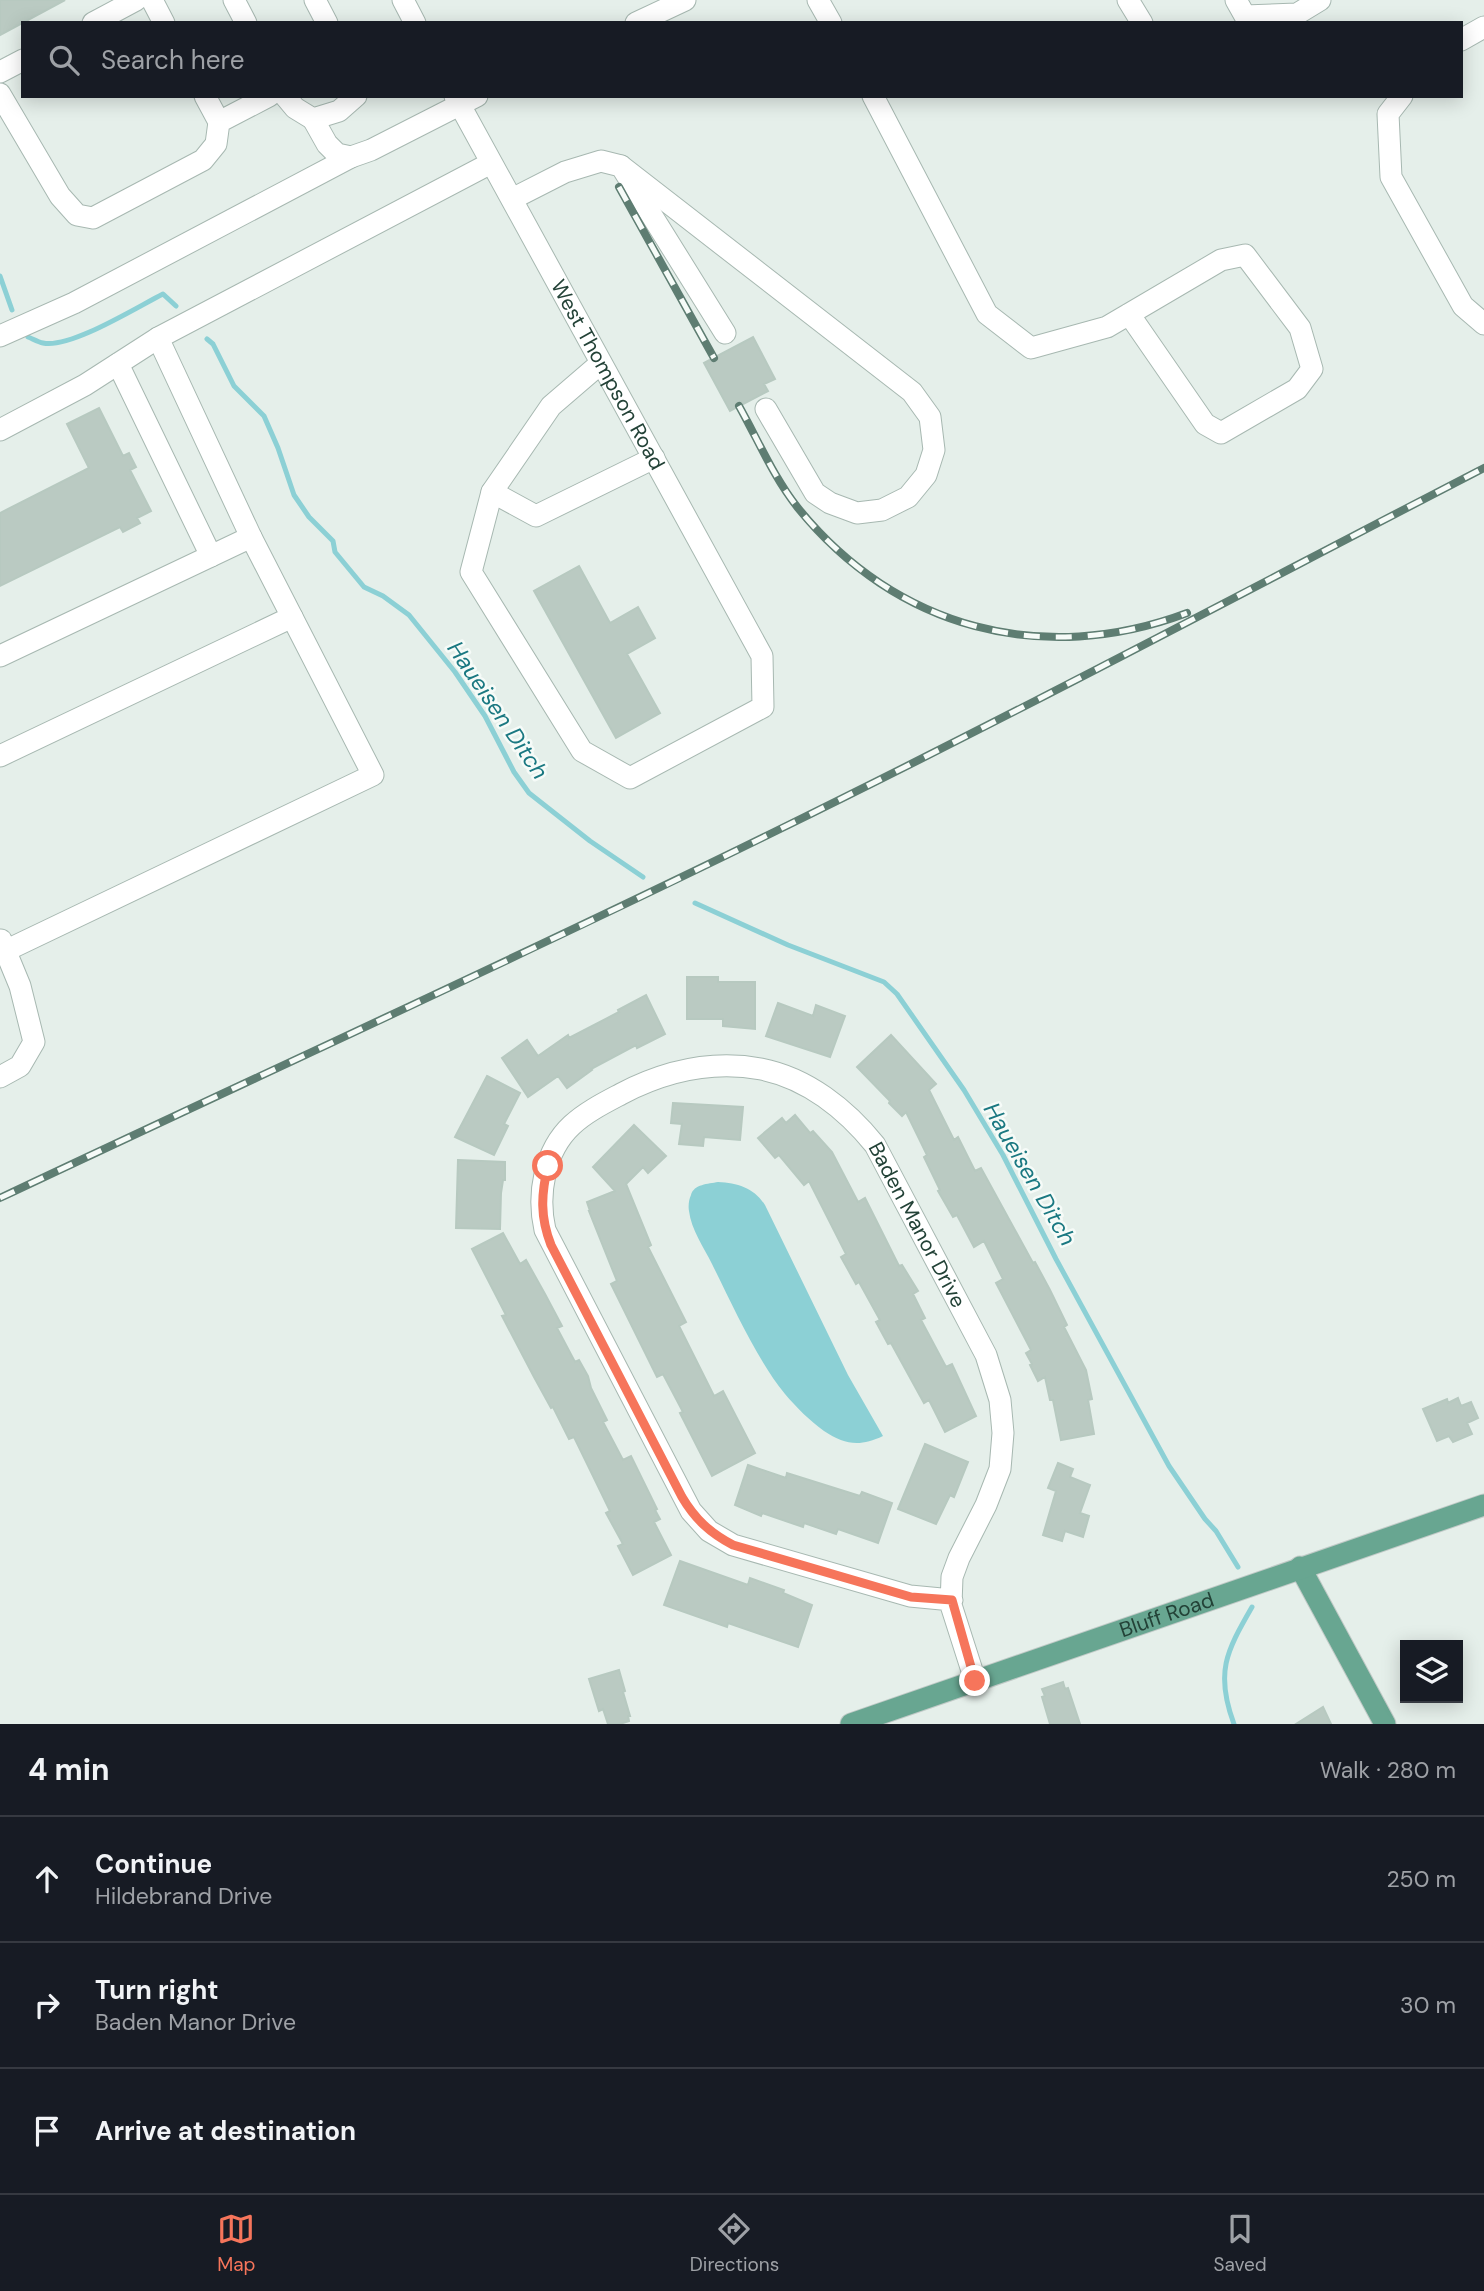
<!DOCTYPE html>
<meta charset="utf-8">
<style>
body{margin:0;font-family:"DM Sans",sans-serif;background:#20242c;color:#f1f3f6}
.controls{position:absolute;right:21px;bottom:21px;display:grid;overflow:hidden;border-radius:0px;box-shadow:0 4px 18px #0003}
.controls button{width:63px;height:63px;display:grid;place-items:center;padding:0;border:0;border-bottom:2px solid #363941;background:#171b24;color:#f1f3f6;font:35px sans-serif}
.stop{position:absolute;width:21px;height:21px;margin:-16px;border:5px solid #f6755b;border-radius:50%;background:#fff}
.stop.end{background:#f6755b;border-color:#fff;box-shadow:0 2px 7px #0008}
.list{margin:0;padding:0;list-style:none}
h2{display:flex;justify-content:space-between;align-items:center;height:91px;margin:0;padding:0 28px;font-size:30px}
h2 small{font-size:23px;font-weight:400;color:#9ea1a6}
.list li{display:grid;grid-template-columns:46px 1fr auto;gap:21px;align-items:center;box-sizing:border-box;height:126px;padding:0 28px;border-top:2px solid #363941}
.list b{display:block;font-size:26px;white-space:nowrap}
.list p{margin:0;font-size:23px;white-space:nowrap;color:#9ea1a6}
.list em{font-size:23px;font-style:normal;color:#9ea1a6}
.icon{flex:none;width:38px;height:38px;fill:none;stroke:currentColor;stroke-width:2;stroke-linecap:round;stroke-linejoin:round}
.map{position:relative;flex:none;width:1484px;height:1724px;overflow:hidden}
.search{position:absolute;background:#171b24;box-shadow:0 4px 18px #0003;left:21px;right:21px;top:21px;height:77px;display:flex;align-items:center;gap:18px;box-sizing:border-box;padding:0 24px;border-radius:0px;color:#9ea1a6;font-size:26px}
.sheet{height:469px;background:#171b24}
nav{display:flex;justify-content:space-around;align-items:center;box-sizing:border-box;height:98px;border-top:2px solid #363941;background:#171b24;font-size:19px;color:#9ea1a6}
nav a{display:grid;justify-items:center;gap:4px}
nav .on{color:#f6755b}
.map>svg:first-child{display:block}
</style>
<div class="map">
<svg width="1484" height="1724" viewBox="0 0 1484 1724">
<rect width="100%" height="100%" fill="#e5efea"/>
<path fill="#8cd0d5" d="M718 1182C738 1183 754 1188 765 1205L848 1375 883 1436C860 1447 845 1445 824 1431 810 1421 796 1407 785 1394 757 1360 732 1304 712 1264 704 1248 691 1229 689 1211 688 1206 689 1199 691 1195 694 1184 708 1184 718 1182Z"/>
<g fill="none" stroke-linecap="round" stroke-linejoin="round">
<path stroke="#8cd0d5" stroke-width="5" d="M0 276 12 310
M28 337C33 339 38 342 43 343 70 349 137 307 163 294L176 306
M207 339 213 344 234 386 264 416 278 448 294 495 309 517 333 541 335 552 364 587 383 596 409 615 455 672 485 716 514 772 529 793 590 841 643 877
M695 903 788 945 884 982 897 994 964 1090 1003 1155 1056 1259 1169 1466 1205 1519 1216 1531 1238 1567
M1234 1724C1215 1673 1226 1652 1252 1607"/>
</g>
<path fill="#bacac2" stroke="#b7c9c0" stroke-width="2" d="M0 0H65L0 35Z
M753 337 775 379 764 384 768 391 730 411 704 363Z
M99 408 123 456 129 453 136 467 130 470 151 511 137 518 140 523 123 532 120 527 0 586V513L89 468 67 424Z
M579 566 610 623 638 607 655 638 627 654 660 713 616 738 534 591Z
M687 977H718V982H755V1029L723 1026V1019H687Z
M646 995 665 1034 637 1048 636 1045 591 1069 592 1070 567 1088 558 1076 528 1097 502 1058 527 1040 538 1056 568 1035 569 1038 619 1012 618 1010Z
M778 1003 813 1016 816 1005 845 1016 830 1057 766 1036Z
M891 1035 936 1084 929 1090 954 1140 958 1137 975 1171 981 1168 1033 1263 1035 1262 1050 1290 1067 1325 1064 1327 1086 1370 1092 1399 1088 1400 1094 1434 1061 1440 1053 1400H1050L1045 1377 1038 1381 1030 1365 1032 1364 1026 1353 1031 1350 996 1283 1003 1279 984 1241 974 1247 957 1215 953 1217 938 1191 940 1190 924 1157 927 1155 906 1112 902 1116 889 1103 890 1101 857 1067Z
M487 1076 520 1093 504 1124 508 1126 494 1155 455 1137Z
M673 1103 743 1107 740 1140 704 1137 703 1146 679 1144 682 1124 671 1123Z
M795 1115 810 1133 813 1131 832 1152 858 1202 865 1198 899 1266 902 1265 918 1291 913 1294 925 1318 921 1320 946 1367 952 1364 976 1416 945 1432 929 1400 924 1403 891 1343 888 1344 876 1322 880 1320 859 1282 856 1284 841 1257 846 1254 809 1181 804 1185 779 1155 775 1158 758 1138 782 1118 786 1123Z
M634 1125 666 1156 648 1173 643 1167 626 1184 651 1245 648 1247 686 1322 679 1326 714 1396 723 1391 755 1453 712 1476 680 1413 683 1412 663 1374 657 1377 611 1284 617 1281 589 1211H590L587 1202 615 1191 593 1167Z
M458 1160 505 1162V1180H503L501 1193 500 1229 456 1228Z
M503 1233 520 1264 526 1260 545 1294 562 1326 557 1328 575 1362 579 1360 588 1376 591 1388 607 1420 603 1422 623 1460 631 1456 657 1509 655 1510 660 1519 654 1522 671 1555 633 1575 618 1546 623 1544 606 1513 610 1511 593 1476 574 1437 569 1439 553 1407 551 1408 534 1377 502 1316 506 1315 472 1249Z
M1458 1398 1461 1406 1471 1402 1478 1418 1467 1423 1472 1434 1453 1442 1449 1436 1437 1441 1423 1409 1447 1399 1448 1403Z
M925 1444 968 1462 954 1497 950 1495 936 1524 898 1509Z
M1058 1463 1073 1469 1070 1477 1090 1485 1080 1513 1089 1516 1083 1537 1065 1531 1062 1541 1043 1535 1056 1491 1048 1488Z
M748 1465 786 1478 787 1473 860 1496 862 1492 892 1503 878 1543 838 1529 836 1534 804 1523 803 1527 762 1513 761 1516 735 1505Z
M680 1561 748 1585 750 1578 784 1590 783 1593 812 1605 798 1647 728 1623 727 1627 664 1605Z
M619 1670 625 1691 623 1692 630 1716H628L629 1721 620 1724H608L603 1709 599 1711 589 1679Z
M1063 1682 1065 1689 1068 1688 1080 1724H1050L1042 1697 1045 1696 1042 1689Z
M1323 1707 1331 1724H1296Z"/>
<g fill="none" stroke-linecap="round" stroke-linejoin="round">
<defs>
<g id="minor">
<path d="M152 0 164 23"/>
<path d="M234 0 246 23"/>
<path d="M315 0 327 23"/>
<path d="M403 0 415 23"/>
<path d="M818 0 831 23"/>
<path d="M1128 0 1142 23"/>
<path d="M1236 0 1245 16 1297 14 1320 0"/>
<path d="M93 23 136 0"/>
<path d="M636 23 685 0"/>
<path d="M1461 40 1484 27"/>
<path d="M0 72 23 60"/>
<path d="M0 94 60 196 77 215 93 218 203 160 216 144 219 122 269 96"/>
<path d="M205 96 219 122"/>
<path d="M285 96 295 108 313 119 339 111 356 96"/>
<path id="s1" d="M455 96 762 656 763 707 630 778 582 751 471 572 492 492 551 406 601 363"/>
<path d="M873 96 987 314 1031 348 1107 327 1221 260 1245 255 1300 328 1312 369 1297 389 1221 433 1205 424 1129 314"/>
<path d="M1402 96 1388 114 1391 177 1463 306 1484 324"/>
<path d="M313 119 327 144 337 154 351 157 371 150 477 96"/>
<path d="M621 166 912 392 930 417 934 450 926 475 908 497 882 510 857 513 830 503 815 493 766 409"/>
<path d="M512 199 565 172 601 161 621 166 725 333"/>
<path d="M0 336 74 303 351 157"/>
<path d="M118 364 211 556"/>
<path d="M0 430 85 385 158 338 491 163"/>
<path d="M492 492 536 516 654 458"/>
<path d="M0 656 251 537 158 338"/>
<path d="M0 756 292 617"/>
<path d="M5 951 373 775 251 537"/>
<path d="M0 1077 20 1066 34 1042 20 986 1 940"/>
<path id="s2" d="M952 1600 910 1596 733 1545 709 1531 691 1511 545 1230C537 1195 544 1151 572 1125 586 1112 604 1103 621 1094 665 1071 712 1060 761 1069 807 1078 846 1109 875 1145L986 1355 1000 1400 1003 1433 1000 1469 986 1505 959 1558 952 1577 951 1605 975 1680"/>
</g>
<g id="major">
<path d="M1300 1567 1385 1724"/>
<path id="s3" d="M851 1724 1484 1505"/>
</g>
</defs>
<use href="#minor" stroke="#a7b8b1" stroke-width="23"/>
<use href="#major" stroke="#c1cac7" stroke-width="23"/>
<use href="#minor" stroke="#fff" stroke-width="21"/>
<use href="#major" stroke="#68a691" stroke-width="21"/>
<defs>
<path id="rail" d="M619 187 714 358
M739 406C758 440 774 478 798 508 896 629 1043 667 1187 613
M0 1198C258 1076 518 958 774 832 1013 715 1248 590 1484 468"/>
</defs>
<use href="#rail" stroke="#5e7d72" stroke-width="8"/>
<use href="#rail" stroke="#f6fbf8" stroke-width="5" stroke-dasharray="16" stroke-linecap="butt"/>
</g>
<g fill="none" stroke-linecap="round" stroke-linejoin="round">
<path stroke="#f6755b" stroke-width="9" d="M548 1166C541 1194 540 1217 551 1245L682 1497C695 1519 710 1533 733 1545L911 1597 952 1600 975 1681"/>
</g>
<g text-anchor="middle" dominant-baseline="central" stroke-width="5" stroke-linejoin="round" paint-order="stroke">
<g font-size="21" fill="#234237" stroke="#f6fbf8">
<text stroke="none"><textPath href="#s1" startOffset="318">West Thompson Road</textPath></text>
<text stroke="none"><textPath href="#s2" startOffset="1144">Baden Manor Drive</textPath></text>
<text stroke="none"><textPath href="#s3" startOffset="334">Bluff Road</textPath></text>
</g>
<g font-size="23" font-style="italic" fill="#1a7881" stroke="#f6fbf8">
<text transform="translate(498 710) rotate(56)">Haueisen Ditch</text>
<text transform="translate(1030 1174) rotate(60)">Haueisen Ditch</text>
</g>
</g>
</svg>
<div class="controls">
<button><svg class="icon" aria-label="layers" viewBox="0 0 24 24"><path d="M12 4l9 5-9 5-9-5zM3 14l9 5 9-5"/></svg></button>
</div>
<div class="stop" style="left:548px;top:1166px"></div>
<div class="stop end" style="left:975px;top:1681px"></div>
<div class="search"><svg class="icon" aria-label="search" viewBox="0 0 24 24"><circle cx="10" cy="10" r="6"/><path d="M15 15l6 6"/></svg>Search here</div>
</div>
<section class="sheet">
<h2>4 min<small>Walk · 280 m</small></h2>
<ul class="list">
<li><svg class="icon" aria-label="ahead" viewBox="0 0 24 24"><path d="M12 20V5M6 11l6-6 6 6"/></svg><div><b>Continue</b><p>Hildebrand Drive</p></div><em>250 m</em></li>
<li><svg class="icon" aria-label="right" viewBox="0 0 24 24"><path d="M7 20v-9h11M14 6l5 5-5 5"/></svg><div><b>Turn right</b><p>Baden Manor Drive</p></div><em>30 m</em></li>
<li><svg class="icon" aria-label="arrive" viewBox="0 0 24 24"><path d="M6 21V4h12l-3 4 3 4H6"/></svg><div><b>Arrive at destination</b></div></li>
</ul>
</section>
<nav>
<a class="on"><svg class="icon" aria-label="map" viewBox="0 0 24 24"><path d="M3 6l6-2 6 2 6-2v14l-6 2-6-2-6 2zM9 4v14M15 6v14"/></svg>Map</a>
<a><svg class="icon" aria-label="directions" viewBox="0 0 24 24"><path d="M12 3l9 9-9 9-9-9zM9 14v-3h6M13 9l2 2-2 2"/></svg>Directions</a>
<a><svg class="icon" aria-label="saved" viewBox="0 0 24 24"><path d="M7 4h10v16l-5-4-5 4z"/></svg>Saved</a>
</nav>
